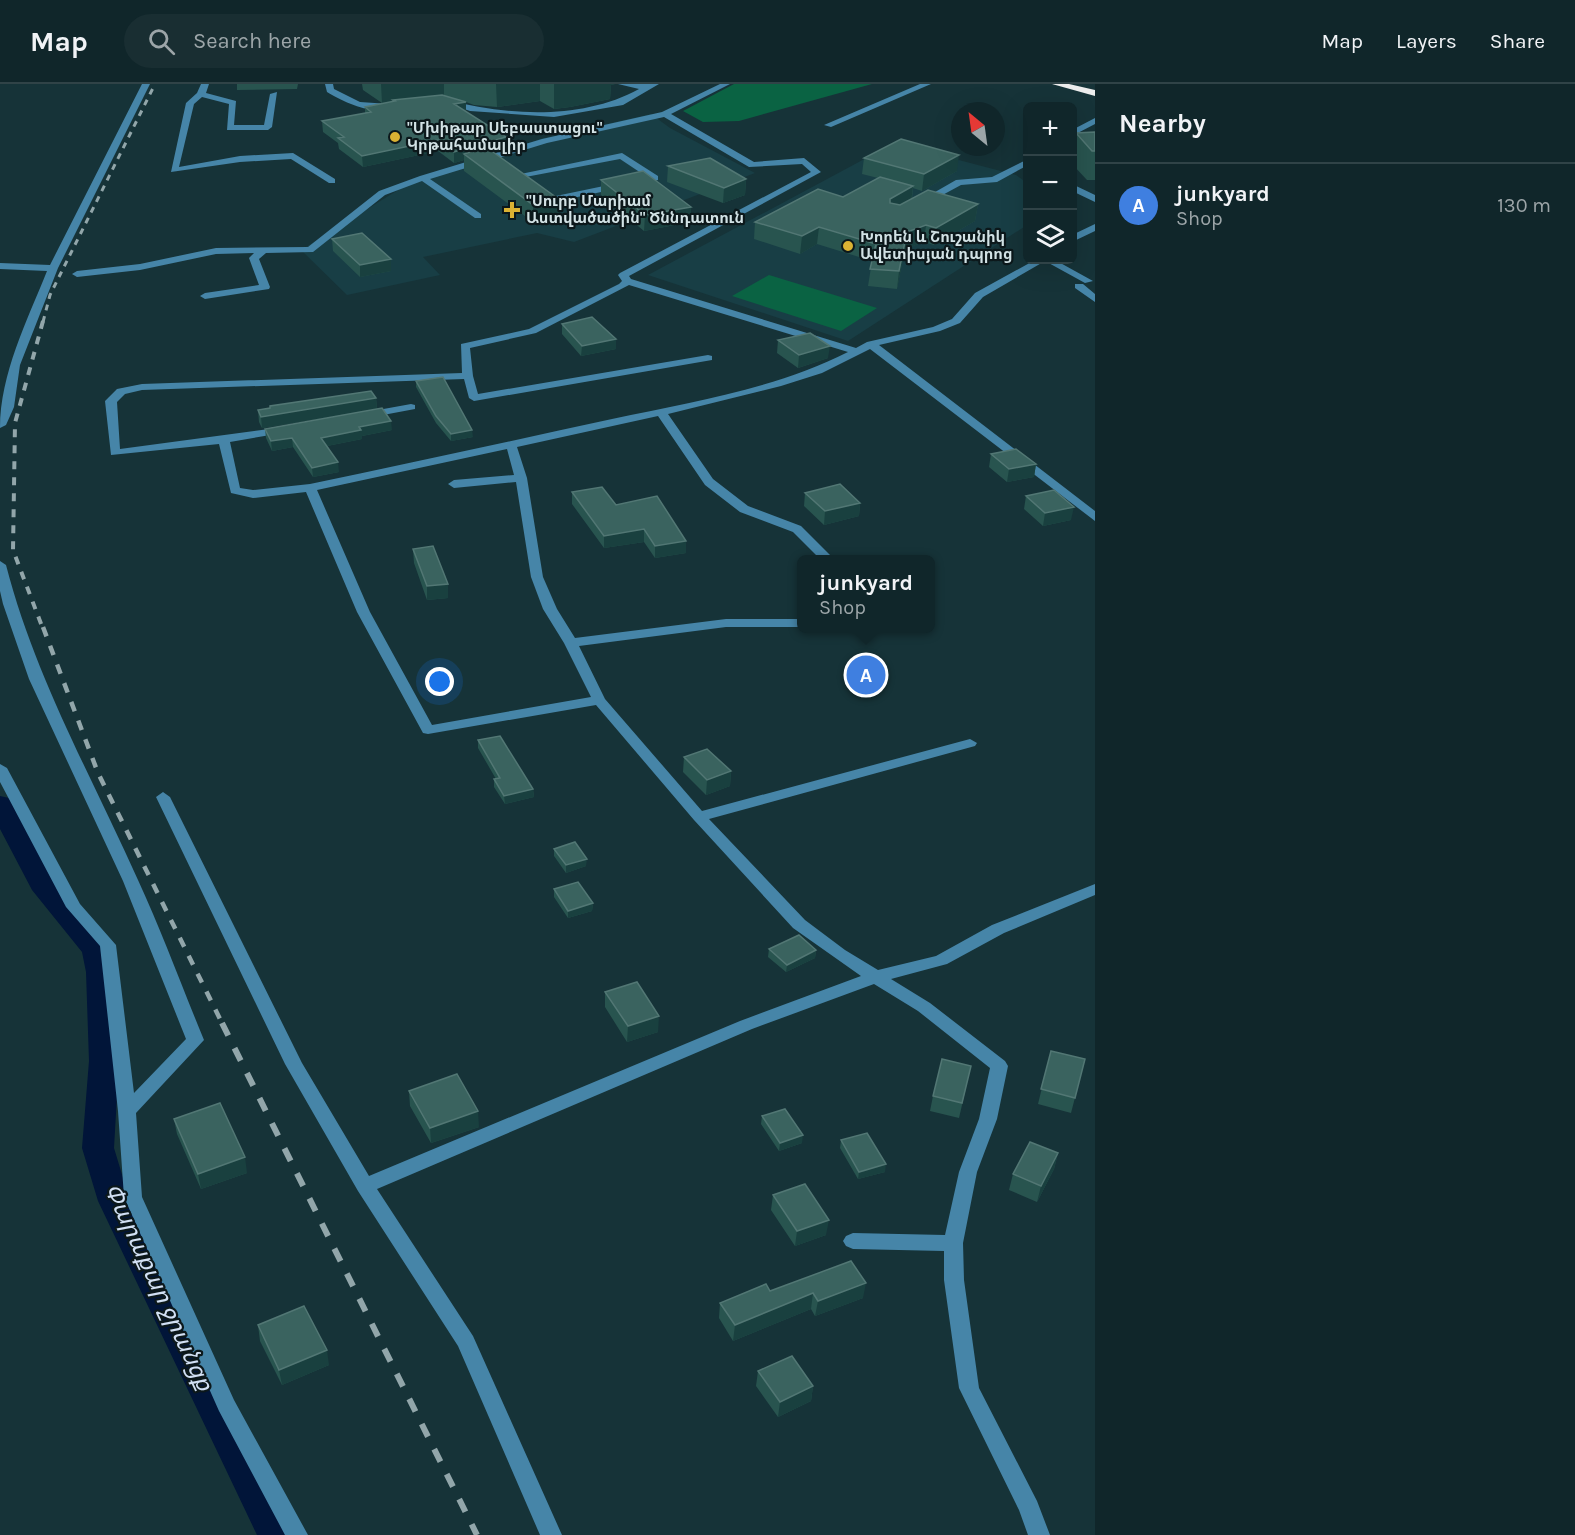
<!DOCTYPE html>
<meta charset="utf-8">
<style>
body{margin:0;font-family:Karla,"Noto Sans Armenian",sans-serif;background:#192e32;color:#f1f3f6}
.controls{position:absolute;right:18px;top:18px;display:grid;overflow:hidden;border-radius:9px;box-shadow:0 6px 24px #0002}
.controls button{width:54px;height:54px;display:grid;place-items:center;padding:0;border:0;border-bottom:2px solid #304347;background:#10262a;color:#f1f3f6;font:30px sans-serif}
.compass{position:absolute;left:951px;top:18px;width:54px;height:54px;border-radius:50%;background:#10262a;box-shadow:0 6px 24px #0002;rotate:331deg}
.you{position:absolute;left:440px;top:598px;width:21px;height:21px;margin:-15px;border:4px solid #fff;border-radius:50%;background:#1a73e8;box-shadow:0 0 0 9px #1a73e833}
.badge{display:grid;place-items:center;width:39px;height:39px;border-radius:50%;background:#8bbbb9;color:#fff;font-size:20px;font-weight:700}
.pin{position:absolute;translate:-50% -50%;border:3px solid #fff;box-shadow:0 2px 6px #0006}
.popup{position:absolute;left:797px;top:471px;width:138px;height:78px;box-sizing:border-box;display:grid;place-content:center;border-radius:9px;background:#10262a;filter:drop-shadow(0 2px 4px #0005);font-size:20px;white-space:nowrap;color:#9ca5a8}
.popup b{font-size:22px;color:#f1f3f6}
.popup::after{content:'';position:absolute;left:50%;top:100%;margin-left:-12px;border:12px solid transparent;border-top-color:#10262a}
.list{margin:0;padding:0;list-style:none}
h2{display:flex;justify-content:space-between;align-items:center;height:78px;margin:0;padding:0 24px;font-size:26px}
h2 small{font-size:20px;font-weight:400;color:#9ca5a8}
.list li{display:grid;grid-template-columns:39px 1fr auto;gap:18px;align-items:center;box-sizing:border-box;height:84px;padding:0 24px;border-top:2px solid #304347}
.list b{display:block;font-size:22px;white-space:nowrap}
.list p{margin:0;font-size:20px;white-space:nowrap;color:#9ca5a8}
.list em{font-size:20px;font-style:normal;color:#9ca5a8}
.icon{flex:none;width:33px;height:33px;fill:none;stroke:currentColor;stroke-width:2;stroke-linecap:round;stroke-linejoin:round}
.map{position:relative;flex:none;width:1095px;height:1451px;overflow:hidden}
header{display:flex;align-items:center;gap:36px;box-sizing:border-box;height:84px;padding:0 30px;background:#10262a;border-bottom:2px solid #304347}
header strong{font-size:28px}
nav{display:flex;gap:33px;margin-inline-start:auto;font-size:21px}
.search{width:420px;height:54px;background:#192e32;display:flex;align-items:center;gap:15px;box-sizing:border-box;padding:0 21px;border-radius:33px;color:#9ca5a8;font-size:22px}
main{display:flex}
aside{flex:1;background:#10262a}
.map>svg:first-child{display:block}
</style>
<header>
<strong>Map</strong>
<div class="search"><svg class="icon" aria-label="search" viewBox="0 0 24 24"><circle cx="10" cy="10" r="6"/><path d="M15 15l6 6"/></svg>Search here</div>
<nav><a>Map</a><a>Layers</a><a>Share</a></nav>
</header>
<main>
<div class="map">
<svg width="1095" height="1451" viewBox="0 0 1095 1451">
<rect width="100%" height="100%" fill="#163338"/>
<path fill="#183e45" d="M651 30 670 44 755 89 574 158 537 149 423 173 440 191 347 211 301 166 403 103 540 55Z
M913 64 1016 91 1027 99V141L848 257 648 191 870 72Z"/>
<path fill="#0a6343" d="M734 0H872L739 37 703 38 683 27Z
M769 191 877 224 841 247 732 212Z"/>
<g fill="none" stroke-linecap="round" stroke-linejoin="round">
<path fill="#011539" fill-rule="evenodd" d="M0 712 9 714 56 802 109 866 114 888 119 977 114 1064 130 1117 295 1451H257L98 1117 82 1064 89 977 86 888 82 868 32 806 0 745Z"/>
<path fill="#4685a8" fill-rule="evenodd" d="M142 0H150L58 184 20 281 14 323 6 341 0 344C0 290 27 237 47 187L0 185V179L50 181Z
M201 0H209L206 9 236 17 234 41H264L270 10 277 8 272 43 268 46H227L229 20 202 13 194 20 179 83 240 72 293 69 335 95V99H329L291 75 240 78 171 88 186 19 197 9Z
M325 0H333L334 5 360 18 389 20 393 22C374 33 344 18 327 8Z
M618 0H659L623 21 554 33 470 27 444 18 448 16C508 32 583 36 639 5Z
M720 0H730L671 30 754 78 804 74 821 88 629 192 631 195 856 264 867 258 933 243 952 235 975 209 1035 176H1055L1093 197 1085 199 1045 177 983 213 960 239 940 247 879 261 1095 427V437L870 265 822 289 781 302 668 330 713 395 748 422 801 442 835 476H821L793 448 740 428 705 401 658 332 517 363 527 394 543 493 557 525 575 554 726 535H802V543H726L579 562 605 615 702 727 970 655 977 659 975 662 709 735 805 836 845 866 878 886 936 872 992 841 1095 800V811L1004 849 947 880 891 895 930 919 1005 977 1008 982 997 1035 977 1088 963 1159 964 1196 979 1304 1037 1417 1050 1451H1028L1019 1426 959 1304 944 1196V1167L853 1165 846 1162 843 1157 846 1152 853 1149 945 1151 959 1088 979 1035 990 984 918 927 874 900 752 945 377 1105 473 1252 562 1451H540L458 1262 358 1107 285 980 156 713 163 708 170 713 302 979 369 1092 740 937 861 892 793 844 694 736 596 621 428 650 423 649 357 528 306 408 253 414 231 409 219 360 111 371 105 317 117 305 142 300 462 289 461 260 529 245 619 200 622 197 618 191 620 189 811 88 802 80 749 83 664 33 547 59 430 95 481 130V134H475L422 97 385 111 313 168 266 169 259 175 270 203 269 205 205 215 200 212 205 209 259 201 249 174 254 169 216 170 140 186 77 193 72 190 77 187 140 180 216 164 308 163 379 107 420 92 542 55 662 28ZM629 201 848 268C775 305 691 318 612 335 511 357 411 379 310 400L253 406 240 404 230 358 288 348V344L284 343 120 365 117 318 125 310 142 306 464 295 469 314 474 317 712 276V272L708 271 478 310 473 292 470 264 536 249ZM507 365 514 391 454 396 448 400 454 404 516 398 531 493 543 525 564 559 591 613 432 641 370 528 317 406Z
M920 0H931L831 43 824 41Z
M1095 34V40L1072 52V46Z
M622 69 658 92V96L549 119 537 112V108H543L551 113 647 93 620 75 515 95 511 92Z
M1028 75V81L997 98 961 101 924 121 916 119 956 96 992 93Z
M1072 100 1095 111V118L1072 107Z
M1095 140V147L1072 158V151Z
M1075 200H1083L1095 210V218L1075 204Z
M411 320 415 321V325L367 334 361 331 367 328Z
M0 477 6 481C35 593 91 691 138 796 162 848 182 903 204 956L136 1029 142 1113 234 1316 308 1451H285L219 1327 124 1113 118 1027 100 862 66 823 0 698V680L7 684 80 820 116 861 134 1009 186 955 123 797 29 595 3 520 0 507Z"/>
<path fill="#ececec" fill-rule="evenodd" d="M1052 0H1069L1095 6V12Z"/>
<path stroke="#92a6aa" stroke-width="3" stroke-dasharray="6 6" stroke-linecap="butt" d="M43 238 50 211 155 0"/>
<path stroke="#92a6aa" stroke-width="4" stroke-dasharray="8 8" stroke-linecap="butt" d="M43 237 15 339 13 466 43 545"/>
<path stroke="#92a6aa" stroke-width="4.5" stroke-dasharray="10 10" stroke-linecap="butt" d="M43 543 98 689 223 941"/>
<path stroke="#92a6aa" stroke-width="6" stroke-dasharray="14 14" stroke-linecap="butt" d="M222 939 477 1451"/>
</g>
<path fill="#28544f" d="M237 0H298L297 5 237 6Z
M362 0H615L611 1 610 15 570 23 554 25 540 17 497 23 474 21 466 18V28L506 64 492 68 560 132 533 138 464 87V76L454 79 438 67 363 83 339 65 338 59 323 48 322 37 365 29V23L393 18 382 19 363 6Z
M1095 48V96H1087L1072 80V68L1076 49Z
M864 74 957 87 922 107 913 104 912 115 978 120 975 137 934 161 924 158 905 165 897 205 868 202 872 177 817 160 800 170 754 155 755 138 843 113 878 94 862 90Z
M668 82 746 95 745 111 723 119 667 98Z
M601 96 691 123 690 138 644 147 601 111Z
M332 155 391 187 360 193 333 167Z
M562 240 616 255V265L581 272 562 250Z
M778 256 828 274 798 284 777 269Z
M416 297 473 353 451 357 436 339 416 303Z
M376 314 377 325 262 344 259 338 258 326Z
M265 345 392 346 362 352V355L327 362 339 388 313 393 293 363 272 367 266 354Z
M991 370 1036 380 1034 393 1007 398 989 383Z
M572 408 616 421 686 469 655 474 644 458 604 464 572 420Z
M805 409 860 419 859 432 824 441 804 422Z
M1026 412 1071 436 1043 442 1024 425Z
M413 465 448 514 427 516 414 479Z
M478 656 533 705 534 713 505 720 494 703V695H496L478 664Z
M684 673 731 687 730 702 706 711 683 688Z
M554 765 586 782 566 789 554 772Z
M554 805 593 819 592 827 568 834 554 813Z
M769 865 816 866 815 874 786 888 768 873Z
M605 908 658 948 627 958 605 923Z
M1051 967 1085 975 1071 1029 1038 1020Z
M971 982 959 1034 930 1027 933 1012Z
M409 1007 479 1043 431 1059 410 1022Z
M762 1032 802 1059 779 1067 761 1040Z
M174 1035 247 1089 201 1105 177 1050Z
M841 1056 885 1088 858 1095 840 1064Z
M1058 1069 1054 1085 1037 1118 1009 1106 1013 1090Z
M773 1111 826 1151 795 1162 771 1126Z
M851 1177 863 1214 815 1232 811 1225 733 1257 719 1234 720 1219 770 1207Z
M258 1241 329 1281 282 1301 260 1257Z
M758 1287 813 1302 811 1317 778 1333 756 1302Z"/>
<path fill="#19403f" d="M381 0H444V13L393 16V18L382 19Z
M496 0H540V17L497 23Z
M554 0H615L611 1 610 15 570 23 554 25Z
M466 18V29L454 20Z
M506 53V64L470 75 464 70V76L454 79V68Z
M438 56V67L363 83 362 72Z
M959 71 957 87 922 107 924 90Z
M746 95 745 111 723 119 724 104Z
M913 102 911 119 888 132 890 115Z
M560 116V132L533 138V121Z
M978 120 975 137 934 161 936 144Z
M691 123 690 138 644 147 645 131Z
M926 141 924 158 905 165 897 205 899 187 907 148Z
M819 143 817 160 800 170 802 152Z
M391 175V187L360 193V181Z
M616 255V265L581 272 582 262Z
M830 262 828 274 798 284 799 271Z
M376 314 377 325 262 344 261 333Z
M391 337 392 346 362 352V355L322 363 321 354 359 343Z
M472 346 473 353 451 357V350Z
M292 354 293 363 272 367 271 357Z
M338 378 339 388 313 393 312 384Z
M1036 380 1034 393 1007 398 1009 385Z
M860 419 859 432 824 441 825 427Z
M1074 423 1071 436 1043 442 1045 429Z
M644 445V458L604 464V452Z
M686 457V469L655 474V462Z
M448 500V514L427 516V502Z
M731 687 730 702 706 711 707 696Z
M533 705 534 713 505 720 504 712Z
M587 775 586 782 566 789V781Z
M593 819 592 827 568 834V827Z
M816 866 815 874 786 888 787 881Z
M659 932 658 948 627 958 628 942Z
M478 1027 479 1043 431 1059 430 1044Z
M803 1051 802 1059 779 1067 780 1059Z
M1058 1069 1054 1085 1037 1118 1041 1102Z
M245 1073 247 1089 201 1105 198 1090Z
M886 1080 885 1088 858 1095 859 1088Z
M829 1136 826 1151 795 1162 797 1147Z
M866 1199 863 1214 815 1232 818 1217Z
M813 1209 811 1225 733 1257 735 1241Z
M327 1266 329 1281 282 1301 279 1286Z
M813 1302 811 1317 778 1333 780 1318Z"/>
<path fill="#3a635f" stroke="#527774" stroke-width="1.5" d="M442 11 466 18 454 20 506 53 454 68 438 56 362 72 338 54 344 53 322 37 371 28 365 23 395 17 393 16Z
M1095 48V67H1092L1076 49Z
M901 55 959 71 924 90 864 74Z
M486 63 560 116 533 121 464 70Z
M710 74 746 95 724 104 668 82Z
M643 87 691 123 645 131 601 96Z
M880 93 913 102 890 115V119L900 121 928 106 978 120 936 144 926 141 907 148 899 187 870 185 876 160 819 143 802 152 755 138 818 105 843 113Z
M362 149 391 175 360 181 332 155Z
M592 233 616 255 582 262 562 240Z
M810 249 830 262 799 271 778 256Z
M443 293 472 346 451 350 436 332 416 297Z
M371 307 376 314 261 333 258 326 270 324V322Z
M382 324 391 337 359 343 361 346 321 354 338 378 312 384 292 354 271 357 265 345Z
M1016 365 1036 380 1009 385 991 370Z
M840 400 860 419 825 427 805 409Z
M602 403 616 421 657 412 686 457 655 462 644 445 604 452 572 408Z
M1054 406 1074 423 1045 429 1026 412Z
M433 462 448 500 427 502 413 465Z
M500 652 533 705 504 712 494 695 500 694 478 656Z
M707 665 731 687 707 696 684 673Z
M575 758 587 775 566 781 554 765Z
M578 798 593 819 568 827 554 805Z
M799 851 816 866 787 881 769 865Z
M637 898 659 932 628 942 605 908Z
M1051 967 1085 975 1075 1014 1041 1005Z
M942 975 971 982 962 1019 933 1012Z
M457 990 478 1027 430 1044 409 1007Z
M220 1019 245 1073 198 1090 174 1035Z
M785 1025 803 1051 780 1059 762 1032Z
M867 1049 886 1080 859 1088 841 1056Z
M1030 1058 1058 1069 1041 1102 1013 1090Z
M805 1100 829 1136 797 1147 773 1111Z
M851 1177 866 1199 818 1217 813 1209 735 1241 720 1219 766 1200 770 1207Z
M304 1222 327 1266 279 1286 258 1241Z
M792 1272 813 1302 780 1318 758 1287Z"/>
<g fill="#dbb233" stroke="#0c181b" stroke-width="2">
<circle cx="395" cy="53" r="6"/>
<path d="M509 117h6v6h6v6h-6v6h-6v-6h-6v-6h6z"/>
<circle cx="848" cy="162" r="6"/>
</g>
<g text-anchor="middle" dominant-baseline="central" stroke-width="4.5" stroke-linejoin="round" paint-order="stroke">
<g font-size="15" font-weight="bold" fill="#d2e2e5" stroke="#0c181b" text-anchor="start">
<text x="407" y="44">"Մխիթար Սեբաստացու"<tspan x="407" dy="17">Կրթահամալիր</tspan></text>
<text x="526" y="117">"Սուրբ Մարիամ<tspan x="526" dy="17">Աստվածածին" Ծննդատուն</tspan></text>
<text x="860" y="153">Խորեն և Շուշանիկ<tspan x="860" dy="17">Ավետիսյան դպրոց</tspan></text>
</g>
<g font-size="24" font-style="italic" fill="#d2e0f4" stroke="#0c181b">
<text transform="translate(159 1203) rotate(65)">Փարաքար ջրանցք</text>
</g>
</g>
</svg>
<div class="controls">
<button>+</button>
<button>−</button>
<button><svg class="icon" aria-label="layers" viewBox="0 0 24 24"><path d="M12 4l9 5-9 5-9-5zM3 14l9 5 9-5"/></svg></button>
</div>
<svg class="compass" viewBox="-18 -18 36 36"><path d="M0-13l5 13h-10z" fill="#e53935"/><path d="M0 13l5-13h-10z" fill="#9ca5a8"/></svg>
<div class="you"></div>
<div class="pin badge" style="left:866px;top:591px;background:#3f7fe0">A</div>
<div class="popup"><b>junkyard</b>Shop</div>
</div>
<aside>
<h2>Nearby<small></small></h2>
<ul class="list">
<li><span class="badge" style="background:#3f7fe0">A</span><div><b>junkyard</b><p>Shop</p></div><em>130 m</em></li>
</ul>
</aside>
</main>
